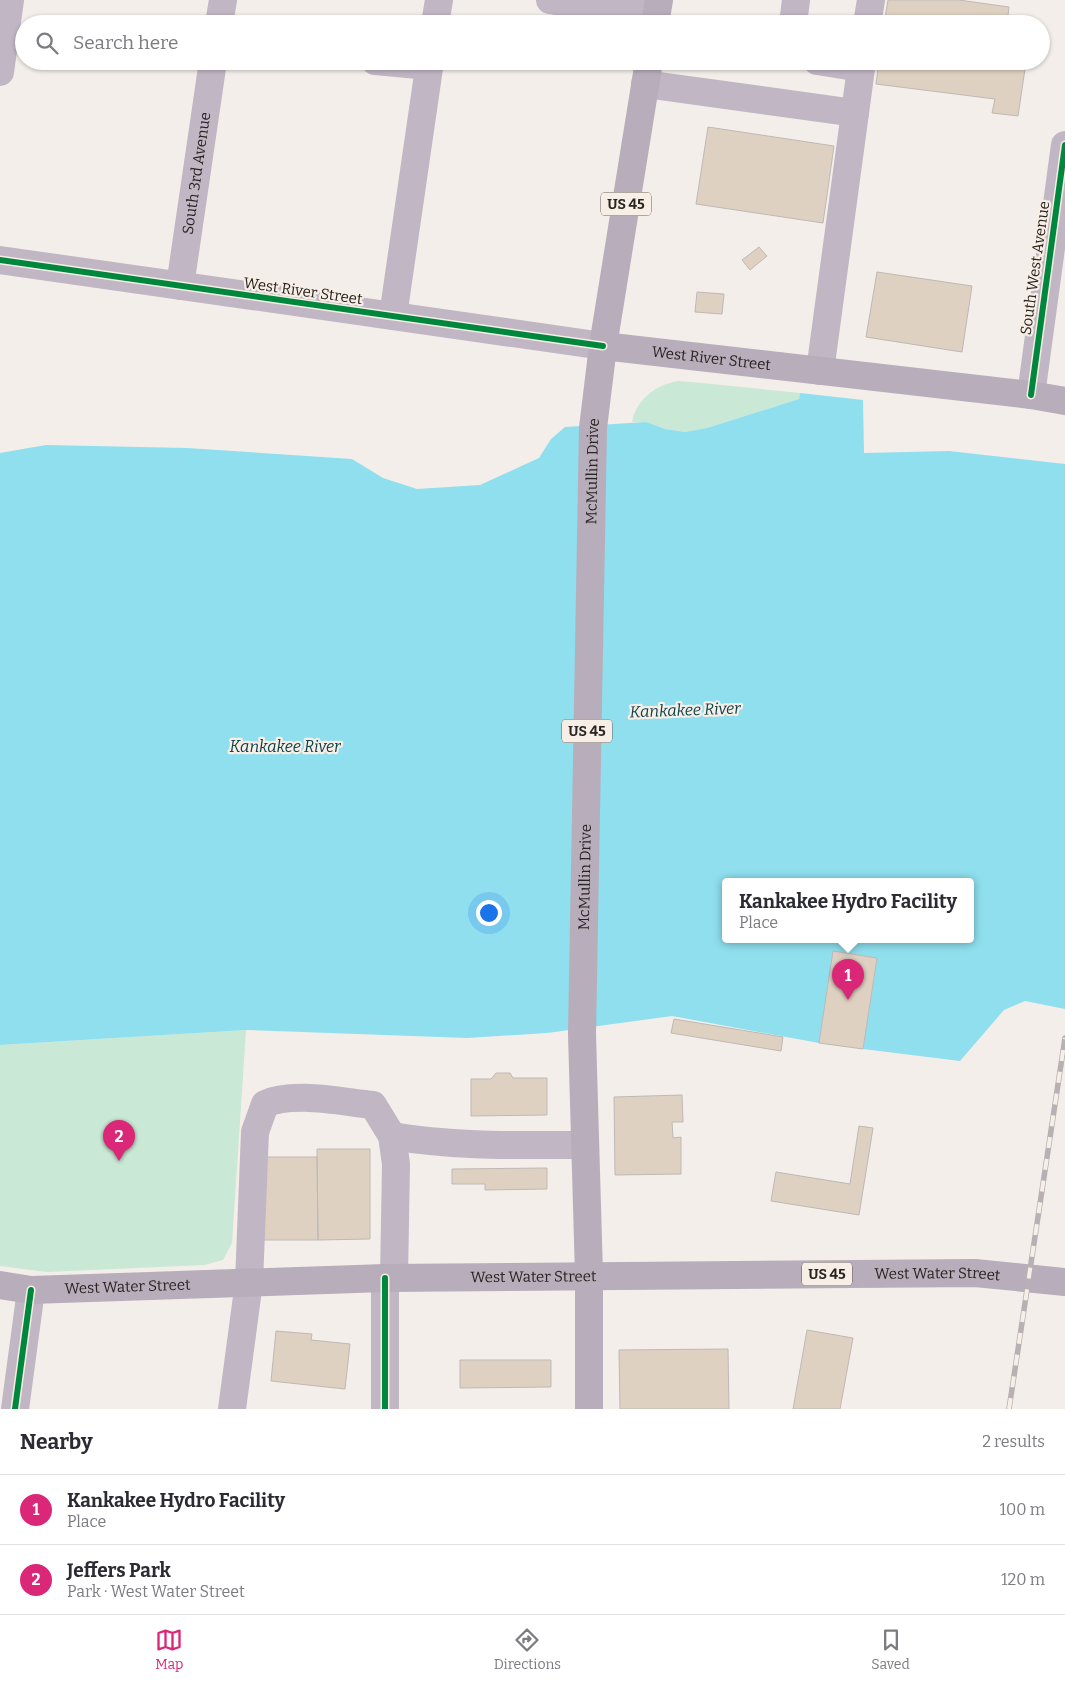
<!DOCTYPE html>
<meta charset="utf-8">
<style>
body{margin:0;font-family:Bitter,serif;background:#f7f7f7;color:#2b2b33}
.you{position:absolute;left:488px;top:912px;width:18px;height:18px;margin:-12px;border:4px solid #fff;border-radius:50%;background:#1a73e8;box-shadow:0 0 0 8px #1a73e833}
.badge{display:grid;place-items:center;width:32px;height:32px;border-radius:50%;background:#db2777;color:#fff;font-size:16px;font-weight:700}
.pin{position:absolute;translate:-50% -41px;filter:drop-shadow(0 1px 2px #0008)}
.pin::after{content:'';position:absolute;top:26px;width:18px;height:15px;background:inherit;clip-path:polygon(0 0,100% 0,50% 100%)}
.popup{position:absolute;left:722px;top:878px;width:252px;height:65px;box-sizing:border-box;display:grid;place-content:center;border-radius:5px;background:#fff;filter:drop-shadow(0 1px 4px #0005);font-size:16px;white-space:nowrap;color:#7c7c81}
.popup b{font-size:19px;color:#2b2b33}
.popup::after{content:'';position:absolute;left:50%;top:100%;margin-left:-10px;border:10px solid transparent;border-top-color:#fff}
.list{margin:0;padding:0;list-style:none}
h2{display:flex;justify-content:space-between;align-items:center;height:65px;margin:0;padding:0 20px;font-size:21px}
h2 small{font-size:16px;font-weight:400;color:#7c7c81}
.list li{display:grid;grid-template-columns:32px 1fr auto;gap:15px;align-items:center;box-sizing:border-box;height:70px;padding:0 20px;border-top:1px solid #e1e1e2}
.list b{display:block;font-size:19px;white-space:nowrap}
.list p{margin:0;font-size:16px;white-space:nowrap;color:#7c7c81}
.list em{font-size:16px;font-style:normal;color:#7c7c81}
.icon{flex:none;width:28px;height:28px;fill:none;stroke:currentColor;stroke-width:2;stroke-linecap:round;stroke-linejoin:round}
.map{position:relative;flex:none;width:1065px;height:1409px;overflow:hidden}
.search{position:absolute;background:#fff;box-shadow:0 1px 4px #0004;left:15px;right:15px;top:15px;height:55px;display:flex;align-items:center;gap:12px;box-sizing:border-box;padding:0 18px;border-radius:28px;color:#7c7c81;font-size:19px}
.sheet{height:205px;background:#fff}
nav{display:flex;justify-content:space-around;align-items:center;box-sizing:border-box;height:70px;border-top:1px solid #e1e1e2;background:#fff;font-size:14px;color:#7c7c81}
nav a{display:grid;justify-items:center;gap:2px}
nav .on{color:#db2777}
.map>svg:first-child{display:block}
</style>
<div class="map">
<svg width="1065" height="1409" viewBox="0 0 1065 1409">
<rect width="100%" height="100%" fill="#f3eee9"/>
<path fill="#c9e8d5" d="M678 381 691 382 800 393 799 399 707 428 685 432 665 429 646 422H632C637 399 655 385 678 381Z
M246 1030 232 1243 223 1260 204 1265 46 1272 0 1266V1045Z"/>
<path fill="#8fdfef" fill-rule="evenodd" d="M800 393 863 400 864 453 949 451 1065 464V1009L1025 1001 1004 1010 960 1061 863 1049 877 958 834 951 819 1043 672 1016 547 1033 467 1038 246 1030 0 1045V453L46 445 187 448 352 459 383 478 417 489 480 485 539 458 551 439 565 427 646 422 665 429 685 432 707 428 799 399ZM726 881H970V939H726Z"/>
<path fill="#dfd1c2" stroke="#bdb9b5" d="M888 0H959L1009 7 1007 24H884Z
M879 61H1002V66L1025 69 1018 116 992 113 995 99 876 84Z
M708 127 834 146 823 223 696 204Z
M759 247 767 256 750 270 742 260Z
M877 272 972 286 962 352 866 337Z
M697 292 724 294 722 314 695 312Z
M833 951 877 958 863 1049 819 1043Z
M674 1019 783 1037 781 1051 671 1033Z
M496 1073H510L513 1078H547V1115L471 1116V1079H491Z
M682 1095 683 1122H672L673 1138 681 1137V1174L615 1175 614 1097Z
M859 1126 873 1128 859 1215 771 1201 776 1172 850 1184Z
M317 1149H370V1239L318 1240Z
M263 1157H317L318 1240H263Z
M547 1168V1189L485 1190V1184H452V1169Z
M807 1330 853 1338 840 1409H793Z
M276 1331 312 1334 311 1340 350 1344 345 1389 271 1381Z
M728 1349 729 1409H620L619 1350Z
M460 1360H551V1387L460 1388Z"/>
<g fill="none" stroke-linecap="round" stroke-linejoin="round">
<g stroke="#c0b6c4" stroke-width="28">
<path d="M550 0 656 14"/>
<path d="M219 24 223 0"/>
<path d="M435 24 439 0"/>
<path d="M793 24 796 0"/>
<path d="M867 24 871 0"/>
<path d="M375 61 429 66"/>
<path d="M817 61 861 68"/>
<path d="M0 72 10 0"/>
<path d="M645 84 855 113"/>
<path d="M0 260 603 346"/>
<path id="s1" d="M180 286 213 61"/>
<path d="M393 316 430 61"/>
<path d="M820 371 862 61"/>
<path d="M1031 395 1065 145"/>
<path d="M392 1136C455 1147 521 1145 585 1145"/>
<path d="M385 1278V1409"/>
<path d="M15 1409 31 1290"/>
<path d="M232 1409 249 1282 255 1132 265 1104C292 1091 342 1102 373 1105L392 1136 396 1164 394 1278"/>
</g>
<g stroke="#b8adbb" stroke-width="28">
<path d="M655 24 659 0"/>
<path id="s2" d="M603 346 1031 395 1065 401"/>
<path id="s3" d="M0 1285 31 1290 385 1278 975 1273 1065 1282"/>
<path id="s4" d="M589 1409V1275L582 1034 593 428 603 346 649 61"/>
</g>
<defs>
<path id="rail" d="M1009 1409 1065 1038"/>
</defs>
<use href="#rail" stroke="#b7b0b4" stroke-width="5.5"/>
<use href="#rail" stroke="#f7eee5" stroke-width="4" stroke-dasharray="11" stroke-linecap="butt"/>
<defs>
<path id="cycleway" d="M0 260 603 346
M1031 395 1065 145
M385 1278V1409
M15 1409 31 1290"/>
</defs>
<use href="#cycleway" stroke="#f7eee5" stroke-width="9"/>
<use href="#cycleway" stroke="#00873e" stroke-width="6"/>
</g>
<g text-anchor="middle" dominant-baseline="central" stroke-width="4.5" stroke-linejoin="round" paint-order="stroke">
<g fill="#f7eee5" stroke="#66615c" stroke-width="1">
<rect x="601" y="192.5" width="50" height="23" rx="4"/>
<rect x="562" y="719.5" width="50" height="23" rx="4"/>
<rect x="802" y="1262.5" width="50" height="23" rx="4"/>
</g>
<g font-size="14" font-weight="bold" fill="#282421">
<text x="626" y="204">US 45</text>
<text x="587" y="731">US 45</text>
<text x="827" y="1274">US 45</text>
</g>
<g font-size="15" fill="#282421" stroke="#f7eee5">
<text stroke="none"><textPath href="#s1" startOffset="114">South 3rd Avenue</textPath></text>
<text transform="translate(1035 268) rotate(-82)">South West Avenue</text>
<text transform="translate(303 291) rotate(8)">West River Street</text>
<text stroke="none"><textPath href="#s2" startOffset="109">West River Street</textPath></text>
<text stroke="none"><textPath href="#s4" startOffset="938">McMullin Drive</textPath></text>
<text stroke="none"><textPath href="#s4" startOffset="532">McMullin Drive</textPath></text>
<text stroke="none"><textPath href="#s3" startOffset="938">West Water Street</textPath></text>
<text stroke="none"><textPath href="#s3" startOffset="534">West Water Street</textPath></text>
<text stroke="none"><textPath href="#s3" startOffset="128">West Water Street</textPath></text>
</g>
<g font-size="16" font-style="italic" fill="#0c424c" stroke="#f7eee5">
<text transform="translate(685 710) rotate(-2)">Kankakee River</text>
<text x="285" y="746">Kankakee River</text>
</g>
</g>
</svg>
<div class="you"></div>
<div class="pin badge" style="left:848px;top:1000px">1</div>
<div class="popup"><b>Kankakee Hydro Facility</b>Place</div>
<div class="pin badge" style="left:119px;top:1161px">2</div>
<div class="search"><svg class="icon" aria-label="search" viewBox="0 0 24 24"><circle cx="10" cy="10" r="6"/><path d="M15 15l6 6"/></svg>Search here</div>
</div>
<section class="sheet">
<h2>Nearby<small>2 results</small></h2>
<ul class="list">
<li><span class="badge">1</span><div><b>Kankakee Hydro Facility</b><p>Place</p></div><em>100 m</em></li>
<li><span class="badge">2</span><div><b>Jeffers Park</b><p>Park · West Water Street</p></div><em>120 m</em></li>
</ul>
</section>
<nav>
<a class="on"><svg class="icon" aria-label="map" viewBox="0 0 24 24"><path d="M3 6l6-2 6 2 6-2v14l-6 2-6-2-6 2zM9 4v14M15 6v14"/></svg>Map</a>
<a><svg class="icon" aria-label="directions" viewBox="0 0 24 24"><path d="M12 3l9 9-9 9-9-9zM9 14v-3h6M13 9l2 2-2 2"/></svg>Directions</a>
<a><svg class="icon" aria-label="saved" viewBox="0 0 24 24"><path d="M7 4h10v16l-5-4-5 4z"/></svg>Saved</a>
</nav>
